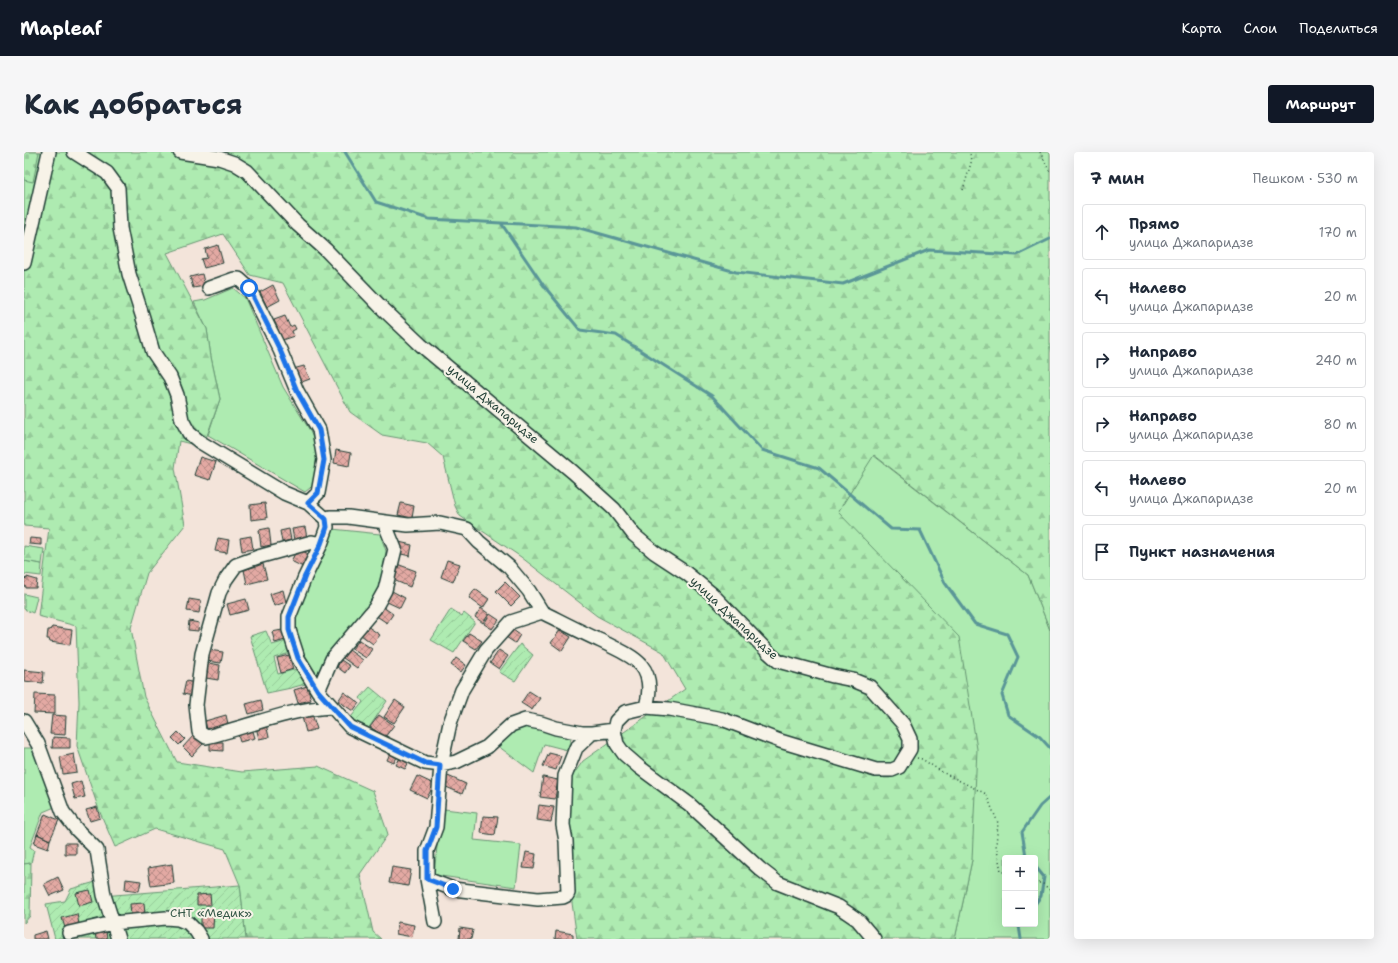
<!DOCTYPE html>
<html lang="ru">
<meta charset="utf-8">
<style>
body{margin:0;font-family:"Shantell Sans",sans-serif;background:#f6f6f7;color:#1f2937}
.controls{position:absolute;right:12px;bottom:12px;display:grid;overflow:hidden;border-radius:4px;box-shadow:0 4px 16px #0002}
.controls button{width:36px;height:36px;display:grid;place-items:center;padding:0;border:0;border-bottom:1px solid #e0e1e3;background:#fff;color:#1f2937;font:20px sans-serif}
.stop{position:absolute;width:12px;height:12px;margin:-9px;border:3px solid #1a73e8;border-radius:50%;background:#fff}
.stop.end{background:#1a73e8;border-color:#fff;box-shadow:0 1px 4px #0008}
.list{margin:0;padding:0;list-style:none}
h2{display:flex;justify-content:space-between;align-items:center;height:52px;margin:0;padding:0 16px;font-size:17px}
h2 small{font-size:13px;font-weight:400;color:#747a83}
.list li{display:grid;grid-template-columns:26px 1fr auto;gap:12px;align-items:center;box-sizing:border-box;height:56px;margin:0 8px 8px;padding:0 8px;border:1px solid #e0e1e3;border-radius:4px}
.list b{display:block;font-size:15px;white-space:nowrap}
.list p{margin:0;font-size:13px;white-space:nowrap;color:#747a83}
.list em{font-size:13px;font-style:normal;color:#747a83}
.icon{flex:none;width:22px;height:22px;fill:none;stroke:currentColor;stroke-width:2;stroke-linecap:round;stroke-linejoin:round}
.map{position:relative;flex:none;width:1026px;height:787px;overflow:hidden;border-radius:4px}
header{display:flex;align-items:center;gap:24px;box-sizing:border-box;height:56px;padding:0 20px;background:#111827;color:#fff}
header strong{font-size:19px}
nav{display:flex;gap:22px;margin-inline-start:auto;font-size:14px}
.intro{display:flex;align-items:center;justify-content:space-between;box-sizing:border-box;height:96px;padding:0 24px}
h1{margin:0;font-size:28px}
.button{padding:10px 18px;border-radius:4px;background:#111827;color:#fff;font-size:14px;font-weight:700}
main{display:flex;gap:24px;padding:0 24px}
aside{flex:1;background:#fff;border-radius:4px;box-shadow:0 4px 16px #0002}
.map>svg:first-child{display:block}
</style>
<header>
<strong>Mapleaf</strong>
<nav><a>Карта</a><a>Слои</a><a>Поделиться</a></nav>
</header>
<div class="intro"><h1>Как добраться</h1><a class="button">Маршрут</a></div>
<main>
<div class="map">
<svg width="1026" height="787" viewBox="0 0 1026 787">
<defs>
<pattern id="forest-firs" width="22" height="20" patternUnits="userSpaceOnUse"><rect width="22" height="20" fill="#aeebb1"/><path d="M5 1l3.5 6h-7zM16 11l3.5 6h-7z" fill="#95ca99"/></pattern>
<pattern id="cemetery-stones" width="16" height="16" patternUnits="userSpaceOnUse"><rect width="16" height="16" fill="#aeebb1"/><path d="M2 7V4a2 2 0 0 1 4 0v3zM10 15v-3a2 2 0 0 1 4 0v3z" fill="#95ca99"/></pattern>
<pattern id="garden-furrows" width="10" height="10" patternUnits="userSpaceOnUse"><rect width="10" height="10" fill="#aeebb1"/><path d="M-1 1l2-2M0 10L10 0M9 11l2-2" fill="none" stroke="#95ca99"/></pattern>
<pattern id="building-cross-hatch" width="8" height="8" patternUnits="userSpaceOnUse"><rect width="8" height="8" fill="#e3a9a3"/><path d="M0 0l8 8M0 8l8-8" fill="none" stroke="#b78b86"/></pattern>
</defs>
<rect width="100%" height="100%" fill="#f3e4da"/>
<filter id="ink" filterUnits="userSpaceOnUse"><feTurbulence type="fractalNoise" baseFrequency=".025" numOctaves="2"/><feDisplacementMap in="SourceGraphic" scale="8" xChannelSelector="R" yChannelSelector="G"/><feConvolveMatrix kernelMatrix="1 2 1 2 8 2 1 2 1" color-interpolation-filters="sRGB"/></filter>
<g filter="url(#ink)">
<path fill="#aeebb1" stroke="#669472" fill-rule="evenodd" d="M209 136 221 146 259 235 285 277 293 295 291 332 281 340 184 283 196 247 187 205 183 177 170 150 181 148Z
M849 303 1004 423 1026 478V787H931L948 708 814 360ZM981 706H1011V772H981Z
M308 377 356 382 362 399 356 436 292 529 278 501 268 474Z
M0 409 18 412 17 424 0 422Z
M0 442 13 445 9 461 0 457Z
M506 574 548 584 543 598 520 592 510 621 474 594 488 577Z
M0 596H11L33 654 19 660 6 695 10 698 7 711 0 712Z
M420 657 453 661 450 688 497 693 492 735 410 723 414 685Z"/>
<path fill="url(#forest-firs)" stroke="#669472" d="M0 0H1026V478L1004 423 850 303 814 360 935 485 953 597 948 708 931 787H553L540 693 547 626 559 609 661 537 639 500 573 464 497 405 436 364 431 354 419 305 403 291 358 283 326 260 259 131 226 123 199 82 143 101 183 177 187 205 196 247 179 295 155 289 151 316 161 373 123 421 107 476 120 545 153 610 218 620 294 614 349 639 364 682 336 722 349 780 357 787H222L216 733 201 697 131 677 91 695 75 658 53 594 55 550 52 474 14 464 25 376 0 374Z
M0 394 20 397 18 412 0 409Z
M7 711 6 764 0 771V712Z"/>
<path fill="url(#cemetery-stones)" stroke="#669472" d="M0 0H15L9 30 0 28Z"/>
<path fill="url(#garden-furrows)" stroke="#669472" d="M427 457 438 464 440 461 451 470 430 501 407 488Z
M242 479 248 493 266 488 269 500 250 506 254 522 277 516 285 531 267 536 243 541 226 484Z
M496 492 509 503 491 529 475 520Z
M346 535 363 549 342 580 324 569 339 550 336 546Z
M75 729 78 744 216 733 222 787H41L40 785 31 787 22 752 41 749 47 737Z"/>
<g fill="none" stroke-linecap="round" stroke-linejoin="round">
<path stroke="#5a9697" stroke-width="3" d="M321 0 352 50 405 67 552 75 712 120 819 132 905 98 993 103 1026 87
M477 71 520 134 556 178 592 183 688 244 738 298 795 316 867 377 896 378 921 431 951 472 983 482 994 505 978 543 984 563 1016 585 1026 596
M1005 706 1002 704 998 680 1016 654 1026 645
M1011 714 1020 725 1017 744 1011 752
M997 772 995 774 997 787"/>
</g>
<path fill="url(#building-cross-hatch)" stroke="#1f3d34" d="M194 93 199 111 180 116 177 107 183 106 181 97Z
M178 122 181 134 169 136 166 125Z
M249 133 256 148 243 155 236 140Z
M261 164 266 175 270 173 272 177 268 179 270 184 258 188 250 168Z
M280 214 286 227 275 231 269 217Z
M312 298 327 301 325 314 310 311Z
M176 305 192 310 186 328 170 323Z
M241 351 243 366 227 368 226 353Z
M377 351 390 354 388 366 374 363Z
M281 375 283 386 270 388 268 377Z
M245 376 247 393 237 395 235 378Z
M265 377 267 388 258 390 256 379Z
M227 384 229 397 218 399 216 386Z
M6 386 17 387V393L5 392Z
M194 386 205 388 203 401 191 399Z
M375 390 388 393 386 404 373 401Z
M274 396 286 403 279 415 267 409Z
M423 408 436 412 429 430 417 425Z
M239 412 243 427 223 432 220 418Z
M373 412 392 419 386 435 367 427Z
M3 425 13 428 12 436H2V435L0 434V426L3 427Z
M481 430 496 445 487 454 472 439Z
M451 437 465 447 459 456 445 446Z
M259 438 262 450 250 454 246 442Z
M368 439 381 446 376 456 363 450Z
M165 447 177 449 175 461 163 459Z
M222 447 225 458 206 463 203 452Z
M355 452 369 462 363 471 348 461Z
M457 456 465 462 459 471 451 465Z
M466 462 475 468 468 477 460 472Z
M165 469 175 471 174 479 164 478Z
M343 474 356 483 349 492 337 483Z
M28 475 48 478 46 493 26 490 25 487H23L24 478H26Z
M485 475 496 483 491 491 479 483Z
M258 478 261 488 251 491 248 480Z
M536 478 547 485 538 499 527 491Z
M445 481 458 489 452 497 439 489Z
M335 488 348 497 342 506 328 497Z
M184 498 199 500 197 511 182 509Z
M325 498 339 508 333 516 319 506Z
M475 498 484 504 475 517 466 511Z
M265 503 269 517 257 521 253 506Z
M432 506 442 513 437 520 427 513Z
M317 508 326 514 321 521 313 515Z
M184 511 196 513 194 528 182 526Z
M0 518 20 520 19 531 0 529Z
M162 529 172 531 169 544 159 542Z
M283 534 287 548 274 551 270 538Z
M505 539 516 546 508 558 497 551Z
M320 540 335 551 329 559 314 549Z
M11 542 31 543V562L10 561Z
M237 548 239 558 225 562 222 552Z
M371 548 381 555 370 571 360 565Z
M288 562 293 577 282 580 278 565Z
M28 563 42 564 41 583 26 582Z
M202 563 204 572 183 578 181 569Z
M355 563 370 573 361 585 346 575Z
M242 572 245 585 235 587 232 575Z
M228 576 231 586 216 590 213 580Z
M154 580 161 587 155 593 148 586Z
M170 583 179 592 168 604 159 595Z
M29 585 46 586V596H28Z
M186 590H199V599L186 598Z
M367 599 374 603 370 611 363 608Z
M525 601 537 604 532 618 519 614Z
M50 602 53 620 39 622 36 605Z
M377 604 386 608 381 617 372 613Z
M393 624 410 632 403 646 386 638Z
M424 624 442 632 438 642 420 634Z
M519 625 534 628 531 647 516 645Z
M57 629 61 645 51 647 47 632Z
M515 653 530 655 527 670 513 668Z
M73 655 76 666 66 669 62 658Z
M21 662 35 668 26 688 13 682Z
M459 664 474 665 471 683 457 681Z
M13 682 26 688 24 697 10 692Z
M41 691H52V702H41Z
M502 700 512 702 510 717 499 716Z
M148 712 150 731 127 734 124 716Z
M368 715 387 718 384 734 365 731Z
M34 725 40 738 26 744 20 732Z
M102 727 117 729 115 739 101 737Z
M66 738 69 750 55 754 52 741Z
M186 742 187 753H173V743Z
M120 751 121 763 107 764 106 752Z
M177 757 190 758 189 776H177Z
M53 762 55 772 41 776 38 766Z
M374 770 390 773 388 785 372 782Z
M436 776 449 778 447 787H435Z
M22 779 24 787H9V783Z
M82 779 83 787H72L71 781Z
M532 779 549 782V787H531Z"/>
<g fill="none" stroke-linecap="round" stroke-linejoin="round">
<defs>
<path id="minor" d="M50 0 83 21 94 36 96 76 105 122 119 166 129 200 146 225 153 243 158 268 165 281 176 290 260 341 284 351
M156 0 195 6 210 11 223 19 274 73 302 98 356 154 397 193 549 320 590 357 610 383 630 400 662 421 688 442 744 500 754 509 809 524 829 528 846 535 879 572 886 587V597L875 615 868 618H852L756 589 698 567 645 557 622 555 601 560 592 569 590 578 593 592 600 602 615 615 665 652 736 717 754 731 815 755 834 768 850 787
M0 111 25 0
M185 136 210 127H215L225 136 256 198 273 239 295 278 300 308 294 341 284 351 302 367 303 375 297 392
M302 367 306 365H324L384 373 416 371 443 377 455 390 485 415 505 439 518 460
M294 539 308 507 351 456 361 438 371 397 360 370
M308 555C264 557 224 575 182 585L175 580 172 553 178 502 195 441 202 427 212 413 234 405 288 390 297 392 281 425 265 465V478L274 506 294 539 326 575 401 611 417 613 432 610 463 595 487 573 501 568 517 571 532 576 558 581H568L590 578
M0 569 14 592 39 660 53 678 73 698 80 743 94 787
M403 727 429 737 514 747 539 745 543 743 544 741 542 689 539 673 541 624 552 596 568 581
M411 770 403 727V699L412 675 417 613 426 571 438 538 462 498 487 470 518 460C538 470 557 480 577 489 590 496 607 502 617 513 627 525 626 541 622 555
M45 781 89 771 142 766 154 767 164 771 172 779 177 787"/>
</defs>
<use href="#minor" stroke="#1f3d34" stroke-width="16"/>
<path stroke="#1f3d34" stroke-width="1.5" stroke-dasharray="1 3" stroke-linecap="butt" d="M1016 0 1026 20
M939 38 947 11 946 0
M893 606 898 607 918 620 962 642 974 671 972 693 977 719 981 721
M1011 730 1019 732 1026 738"/>
<use href="#minor" stroke="#f7f3e8" stroke-width="13"/>
</g>
</g>
<g fill="none" stroke-linecap="round" stroke-linejoin="round" filter="url(#ink)">
<path stroke="#1a73e8" stroke-width="5" d="M225 136 256 198 273 239 295 278 300 308 294 341 284 351 302 367 303 375 297 392 281 424 265 465V478L274 506 294 539 326 575 401 611 416 613 412 675 403 699V727L429 737"/>
</g>
<g text-anchor="middle" dominant-baseline="central" stroke-width="4" stroke-linejoin="round" paint-order="stroke">
<g font-size="12" fill="#1f3d34" stroke="#f7f3e8">
<text transform="translate(469 252) rotate(40)">улица Джапаридзе</text>
<text transform="translate(710 466) rotate(43)">улица Джапаридзе</text>
</g>
<g font-size="12" fill="#345747" stroke="#f7f3e8">
<text x="187" y="761">СНТ «Медик»</text>
</g>
</g>
</svg>
<div class="controls">
<button>+</button>
<button>−</button>
</div>
<div class="stop" style="left:225px;top:136px"></div>
<div class="stop end" style="left:429px;top:737px"></div>
</div>
<aside>
<h2>7 мин<small>Пешком · 530 m</small></h2>
<ul class="list">
<li><svg class="icon" aria-label="ahead" viewBox="0 0 24 24"><path d="M12 20V5M6 11l6-6 6 6"/></svg><div><b>Прямо</b><p>улица Джапаридзе</p></div><em>170 m</em></li>
<li><svg class="icon" aria-label="left" viewBox="0 0 24 24"><path d="M17 20v-9H6M10 6l-5 5 5 5"/></svg><div><b>Налево</b><p>улица Джапаридзе</p></div><em>20 m</em></li>
<li><svg class="icon" aria-label="right" viewBox="0 0 24 24"><path d="M7 20v-9h11M14 6l5 5-5 5"/></svg><div><b>Направо</b><p>улица Джапаридзе</p></div><em>240 m</em></li>
<li><svg class="icon" aria-label="right" viewBox="0 0 24 24"><path d="M7 20v-9h11M14 6l5 5-5 5"/></svg><div><b>Направо</b><p>улица Джапаридзе</p></div><em>80 m</em></li>
<li><svg class="icon" aria-label="left" viewBox="0 0 24 24"><path d="M17 20v-9H6M10 6l-5 5 5 5"/></svg><div><b>Налево</b><p>улица Джапаридзе</p></div><em>20 m</em></li>
<li><svg class="icon" aria-label="arrive" viewBox="0 0 24 24"><path d="M6 21V4h12l-3 4 3 4H6"/></svg><div><b>Пункт назначения</b></div></li>
</ul>
</aside>
</main>
